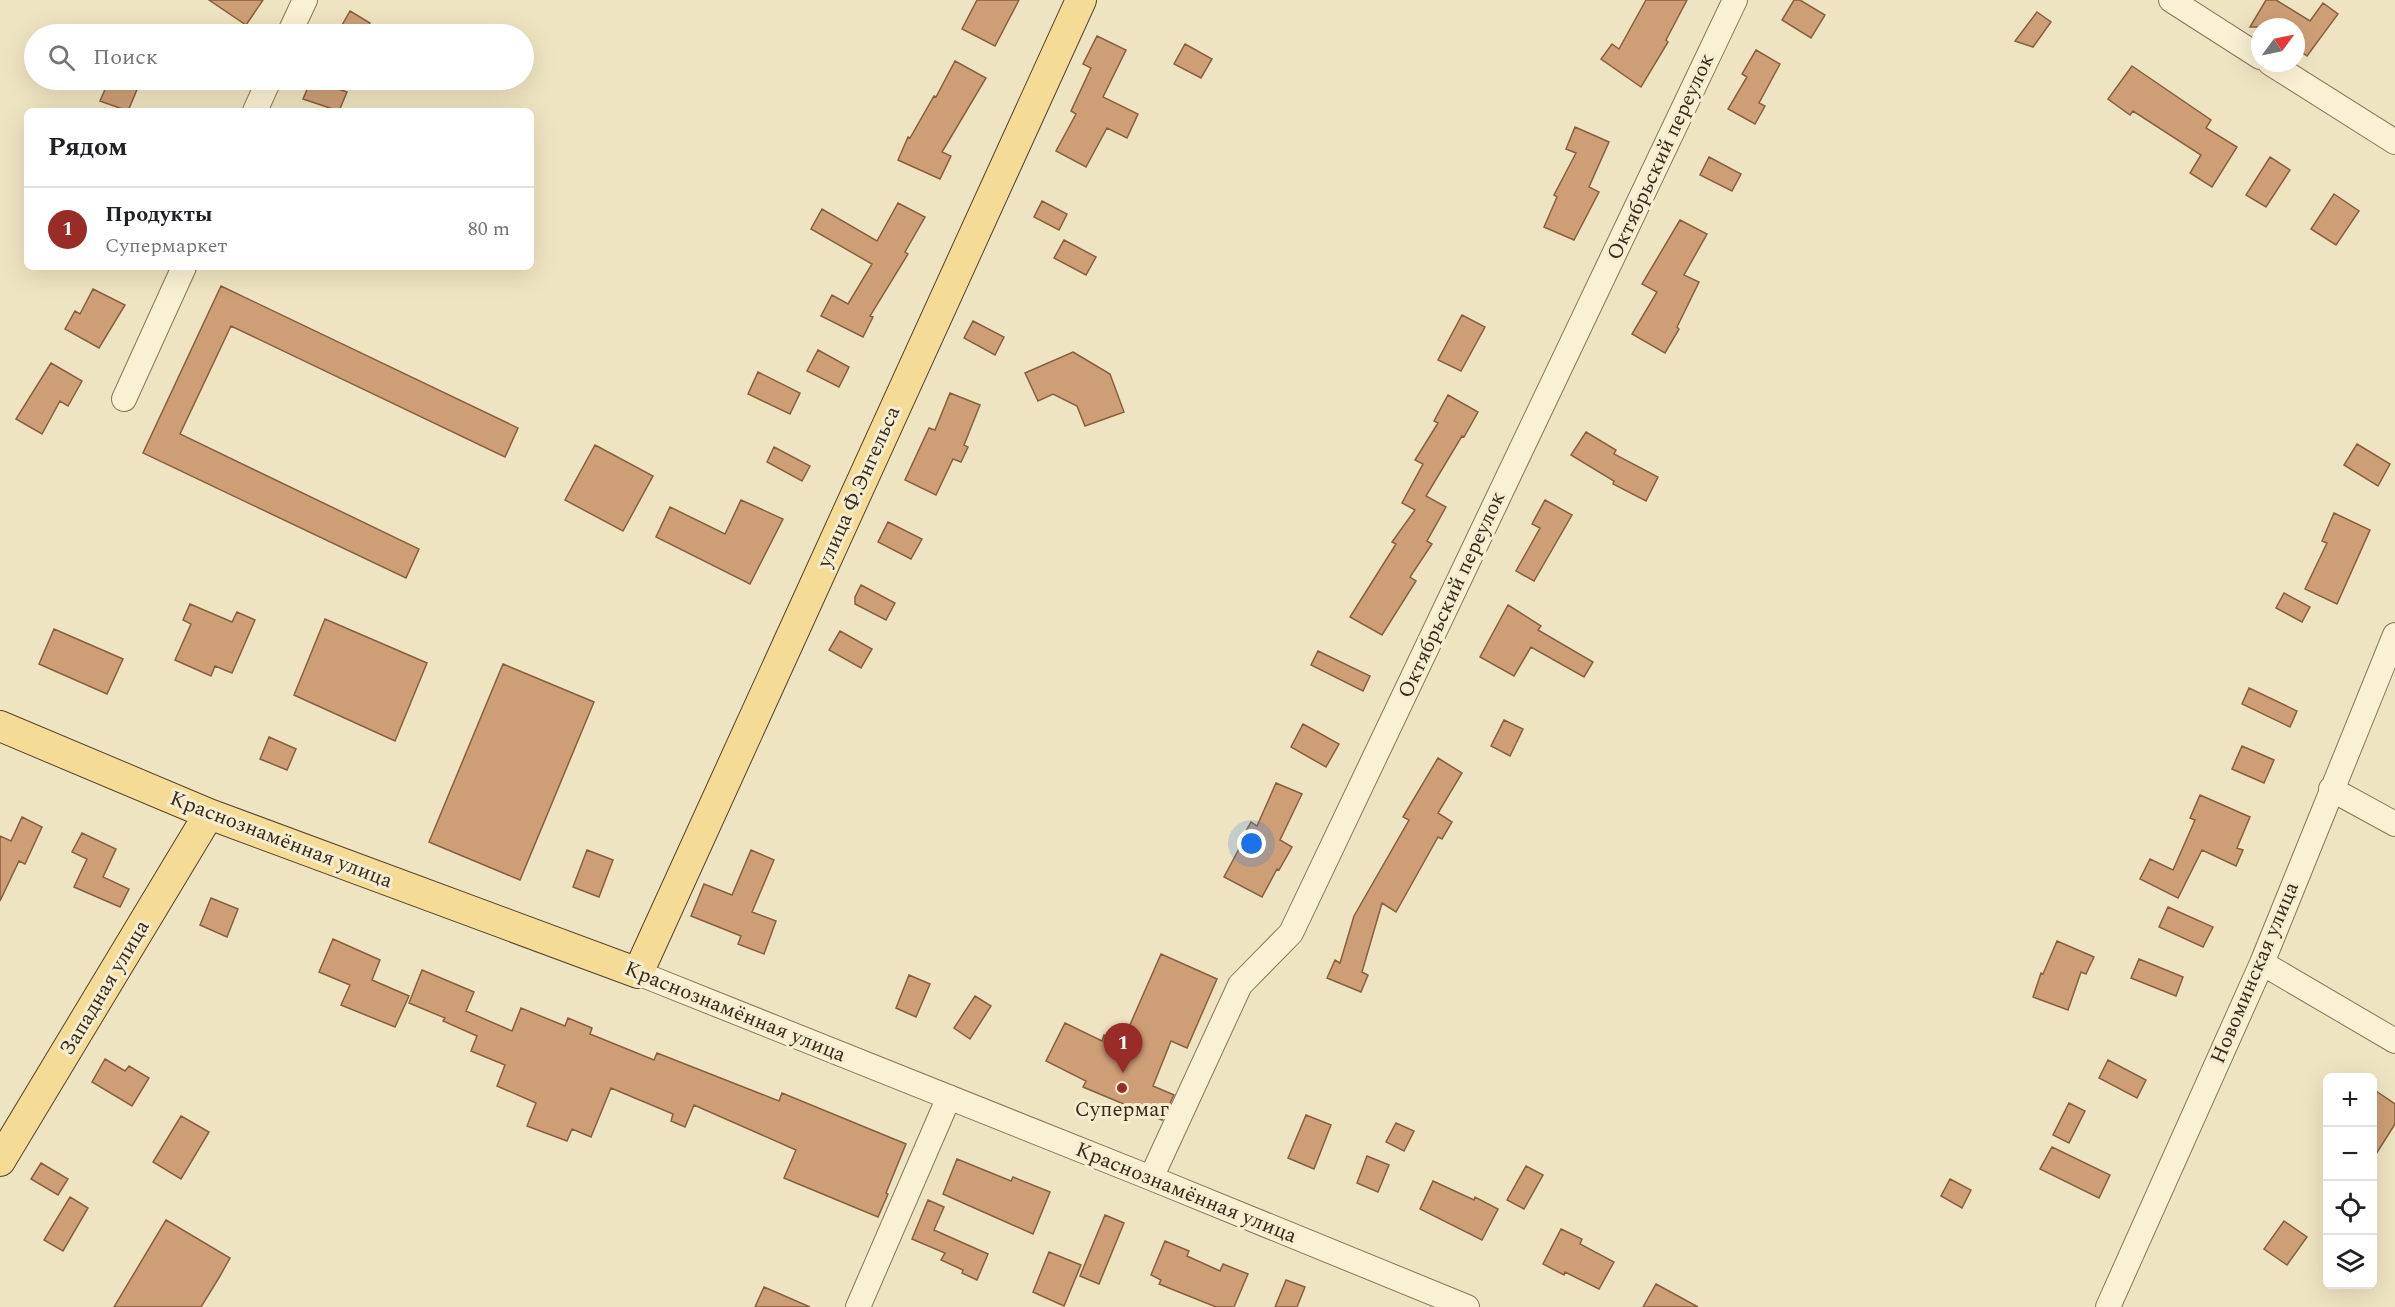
<!DOCTYPE html>
<html lang="ru">
<meta charset="utf-8">
<style>
body{margin:0;font-family:Spectral,serif;background:#f2f2f2;color:#202124}
.controls{position:absolute;right:18px;bottom:18px;display:grid;overflow:hidden;border-radius:9px;box-shadow:0 6px 24px #0002}
.controls button{width:54px;height:54px;display:grid;place-items:center;padding:0;border:0;border-bottom:2px solid #e0e0e0;background:#fff;color:#202124;font:30px sans-serif}
.compass{position:absolute;left:2251px;top:18px;width:54px;height:54px;border-radius:50%;background:#fff;box-shadow:0 6px 24px #0002;rotate:57deg}
.you{position:absolute;left:1252px;top:844px;width:21px;height:21px;margin:-15px;border:4px solid #fff;border-radius:50%;background:#1a73e8;box-shadow:0 0 0 9px #1a73e833}
.badge{display:grid;place-items:center;width:39px;height:39px;border-radius:50%;background:#992c26;color:#fff;font-size:20px;font-weight:700}
.pin{position:absolute;translate:-50% -50px;filter:drop-shadow(0 2px 3px #0008)}
.pin::after{content:'';position:absolute;top:32px;width:21px;height:18px;background:inherit;clip-path:polygon(0 0,100% 0,50% 100%)}
.list{margin:0;padding:0;list-style:none}
h2{display:flex;justify-content:space-between;align-items:center;height:78px;margin:0;padding:0 24px;font-size:26px}
h2 small{font-size:20px;font-weight:400;color:#757577}
.list li{display:grid;grid-template-columns:39px 1fr auto;gap:18px;align-items:center;box-sizing:border-box;height:84px;padding:0 24px;border-top:2px solid #e0e0e0}
.list b{display:block;font-size:22px;white-space:nowrap}
.list p{margin:0;font-size:20px;white-space:nowrap;color:#757577}
.list em{font-size:20px;font-style:normal;color:#757577}
.icon{flex:none;width:33px;height:33px;fill:none;stroke:currentColor;stroke-width:2;stroke-linecap:round;stroke-linejoin:round}
.map{position:relative;flex:none;width:2395px;height:1307px;overflow:hidden}
.search{position:absolute;background:#fff;box-shadow:0 6px 24px #0002;left:24px;top:24px;width:510px;height:66px;display:flex;align-items:center;gap:15px;box-sizing:border-box;padding:0 21px;border-radius:33px;color:#757577;font-size:22px}
.panel{position:absolute;background:#fff;box-shadow:0 6px 24px #0002;left:24px;top:108px;width:510px;height:162px;border-radius:9px}
.map>svg:first-child{display:block}
</style>
<div class="map">
<svg width="2395" height="1307" viewBox="0 0 2395 1307">
<rect width="100%" height="100%" fill="#efe4c1"/>
<path fill="#ce9f76" stroke="#895f3d" stroke-width="1.5" d="M209 0H263L246 25Z
M977 0H1019L995 46 962 29Z
M1646 0H1687L1666 40 1668 42 1641 87 1601 59 1612 44 1619 49Z
M1794 0H1800L1825 15 1811 38 1782 20Z
M2266 0H2276L2310 21 2323 3 2338 14 2307 56 2296 48V27H2250Z
M350 11 370 23 363 34H337Z
M2037 12 2051 22 2033 47 2015 41Z
M1097 36 1126 50 1103 97 1138 114 1127 138 1107 128 1086 167 1056 151 1076 114 1071 111 1091 68 1083 64Z
M1185 44 1212 59 1201 78 1174 64Z
M1756 50 1780 64 1759 103 1765 106 1755 124 1728 109 1747 77 1742 74Z
M955 61 986 78 942 152 951 156 940 179 898 160 908 137 910 138 934 96 936 97Z
M2132 66 2211 120 2206 128 2237 147 2212 187 2190 173 2201 155 2133 111 2130 115 2108 99Z
M109 80H141L128 111 100 101Z
M311 80 347 92 339 111 303 99Z
M1575 127 1609 142 1589 187 1599 192 1574 240 1544 227 1557 197 1554 195 1576 153 1566 149Z
M1709 157 1741 174 1732 191 1700 175Z
M2270 157 2290 170 2266 207 2246 195Z
M2334 194 2359 211 2336 245 2311 229Z
M1042 201 1067 214 1059 230 1034 217Z
M898 203 925 217 905 252 908 254 870 316 873 317 863 337 821 316 832 295 848 304 872 264 811 229 822 209 877 241Z
M1680 220 1707 234 1684 275 1699 282 1677 327 1679 329 1665 353 1632 334 1657 292 1642 284Z
M1064 240 1096 257 1086 275 1054 258Z
M221 286 518 428 505 457 231 326 180 434 419 549 406 578 143 453Z
M93 289 125 305 99 348 65 329 75 311 80 314Z
M1462 315 1485 327 1461 371 1438 360Z
M973 321 1004 337 995 355 964 338Z
M818 350 849 367 839 387 807 371Z
M1073 352 1110 374 1124 412 1085 426 1077 406 1053 394 1038 401 1025 373Z
M51 363 82 381 68 406 60 401 42 434 16 419Z
M758 372 800 393 790 414 748 394Z
M950 393 980 405 964 445 968 447 961 462 953 459 936 495 905 480 929 428 935 430Z
M1448 395 1478 412 1464 437 1462 436 1426 496 1446 507 1427 541 1432 544 1410 577 1416 581 1382 635 1350 617 1396 544 1392 542 1415 510 1402 503 1423 464 1415 460 1438 423 1434 421Z
M1586 432 1616 450 1614 454 1658 477 1646 501 1613 484 1614 481 1571 455Z
M2357 444 2390 464 2378 486 2344 465Z
M595 445 653 476 623 531 565 500Z
M774 447 810 466 802 481 767 462Z
M741 500 783 519 750 584 656 537 670 507 725 534Z
M1545 500 1572 515 1534 581 1516 571 1540 528 1532 524Z
M2334 513 2370 530 2337 604 2305 589 2327 543 2322 541Z
M888 522 922 539 911 559 878 542Z
M861 585 895 603 886 620 855 604V597Z
M2284 593 2310 607 2302 622 2276 608Z
M190 604 232 622 237 612 255 620 232 673 215 666 211 676 175 660 191 624 183 620Z
M1508 605 1541 626 1538 630 1593 662 1584 677 1531 647 1514 676 1480 657Z
M325 619 427 663 395 741 294 695Z
M54 629 123 659 107 694 39 664Z
M840 631 872 649 861 668 829 650Z
M1318 651 1370 676 1363 691 1311 665Z
M503 664 594 702 520 880 429 842Z
M2249 688 2297 711 2290 727 2242 704Z
M1504 720 1523 729 1510 756 1491 746Z
M1303 724 1339 744 1326 767 1291 747Z
M269 737 296 749 287 770 260 759Z
M2242 746 2274 760 2264 783 2232 769Z
M1438 758 1462 773 1438 813 1452 822 1442 839 1438 837 1396 912 1382 903 1362 972 1368 975 1361 992 1327 978 1335 960 1340 963 1354 916 1409 820 1403 817Z
M1276 783 1302 794 1280 840 1292 847 1279 870 1277 869 1262 897 1224 877 1240 847 1238 845 1251 822 1257 826Z
M2200 795 2250 817 2237 848 2243 850 2236 866 2202 850 2178 898 2140 879 2150 859 2173 870 2195 820 2190 818Z
M22 817 42 827 25 864 19 861 0 901V836L11 841Z
M82 833 116 849 103 877 129 889 120 907 74 887 87 859 72 852Z
M587 850 613 860 599 897 573 887Z
M751 850 774 860 752 912 776 921 764 954 738 944 741 936 691 916 704 884 732 895Z
M211 898 238 909 227 937 200 925Z
M2168 907 2213 927 2203 947 2159 927Z
M333 939 380 960 372 980 409 996 395 1027 341 1005 350 985 319 972Z
M2057 941 2094 957 2086 974 2081 972 2068 1010 2033 997 2041 973 2043 974Z
M1161 954 1217 979 1187 1048 1171 1041 1153 1086 1174 1095 1162 1120 1083 1087 1086 1081 1046 1061 1065 1023 1102 1041 1104 1035 1122 1043Z
M2139 959 2183 977 2176 996 2131 978Z
M422 970 474 992 466 1011 512 1031 521 1008 565 1026 568 1018 592 1028 590 1034 654 1060 657 1053 779 1101 782 1093 906 1144 886 1193 888 1194 878 1217 784 1178 796 1150 694 1105 685 1127 671 1121 673 1114 611 1088 591 1137 572 1129 567 1141 527 1126 536 1103 497 1086 505 1065 471 1051 477 1036 443 1021 445 1018 409 1003Z
M909 975 930 984 916 1017 896 1008Z
M975 996 991 1006 970 1039 954 1028Z
M105 1059 125 1071 129 1066 149 1078 132 1106 92 1082Z
M2108 1060 2146 1080 2137 1098 2099 1078Z
M2373 1089 2395 1104V1124L2373 1159Z
M2069 1103 2085 1111 2069 1143 2053 1135Z
M1306 1115 1331 1125 1314 1169 1288 1158Z
M181 1116 209 1132 181 1179 153 1162Z
M1396 1123 1414 1131 1404 1151 1386 1142Z
M2052 1147 2110 1175 2099 1198 2040 1169Z
M1367 1156 1389 1165 1378 1192 1357 1183Z
M957 1159 1011 1181 1013 1177 1050 1192 1033 1234 943 1194Z
M41 1163 68 1179 58 1195 31 1179Z
M1526 1166 1543 1175 1524 1209 1507 1200Z
M1950 1179 1971 1190 1962 1208 1941 1196Z
M1433 1181 1474 1200 1475 1197 1498 1209 1482 1240 1420 1209Z
M70 1197 88 1208 63 1251 44 1240Z
M928 1200 944 1207 934 1230 988 1254 977 1280 962 1273 963 1270 941 1260 945 1253 912 1239Z
M1105 1215 1124 1223 1099 1284 1080 1276Z
M166 1220 230 1258 220 1276 201 1307H114Z
M2284 1221 2307 1237 2287 1265 2264 1249Z
M1561 1229 1582 1239 1580 1244 1614 1262 1599 1289 1565 1272 1564 1275 1543 1264Z
M1165 1241 1189 1251 1187 1256 1220 1271 1223 1264 1248 1274 1234 1307H1216L1159 1284 1161 1280 1151 1275Z
M1049 1252 1081 1265 1064 1306 1033 1292Z
M1286 1280 1305 1287 1297 1307H1275Z
M1656 1284 1698 1307H1643Z
M764 1287 810 1307H755Z"/>
<g fill="none" stroke-linecap="round" stroke-linejoin="round">
<defs>
<path id="minor" d="M2171 0 2260 57
M289 34 305 0
M2270 63 2395 142
M255 111 269 80
M124 399 184 267
M2331 789 2395 824
M2262 963 2395 1041
M638 973 1151 1178 1467 1307
M1151 1178 1240 985 1291 933 1735 0
M858 1307 949 1097
M2108 1307 2262 963 2395 635"/>
<path id="major" d="M0 726 209 814 638 973 1081 0
M0 1161 209 814"/>
</defs>
<use href="#minor" stroke="#897558" stroke-width="26"/>
<use href="#major" stroke="#56422c" stroke-width="32"/>
<use href="#minor" stroke="#faf1d4" stroke-width="24"/>
<use href="#major" stroke="#f4dc97" stroke-width="30"/>
</g>
<circle fill="#992c26" stroke="#f6edd1" stroke-width="2" cx="1122" cy="1088" r="6"/>
<g text-anchor="middle" dominant-baseline="central" stroke-width="6" stroke-linejoin="round" paint-order="stroke">
<g font-size="21" fill="#382b1d" stroke="#f6edd1">
<text transform="translate(1661 157) rotate(-65)">Октябрьский переулок</text>
<text transform="translate(859 487) rotate(-66)">улица Ф.Энгельса</text>
<text transform="translate(1452 595) rotate(-65)">Октябрьский переулок</text>
<text transform="translate(281 840) rotate(21)">Краснознамённая улица</text>
<text transform="translate(2255 973) rotate(-67)">Новоминская улица</text>
<text transform="translate(105 988) rotate(-59)">Западная улица</text>
<text transform="translate(735 1012) rotate(22)">Краснознамённая улица</text>
<text transform="translate(1186 1193) rotate(22)">Краснознамённая улица</text>
</g>
<g font-size="21" fill="#382b1d" stroke="#f6edd1">
<text x="1122" y="1110">Супермаг</text>
</g>
</g>
</svg>
<div class="controls">
<button>+</button>
<button>−</button>
<button><svg class="icon" aria-label="locate" viewBox="0 0 24 24"><circle cx="12" cy="12" r="6"/><path d="M12 2v4M12 18v4M2 12h4M18 12h4"/></svg></button>
<button><svg class="icon" aria-label="layers" viewBox="0 0 24 24"><path d="M12 4l9 5-9 5-9-5zM3 14l9 5 9-5"/></svg></button>
</div>
<svg class="compass" viewBox="-18 -18 36 36"><path d="M0-13l5 13h-10z" fill="#e53935"/><path d="M0 13l5-13h-10z" fill="#757577"/></svg>
<div class="you"></div>
<div class="pin badge" style="left:1123px;top:1073px">1</div>
<div class="search"><svg class="icon" aria-label="search" viewBox="0 0 24 24"><circle cx="10" cy="10" r="6"/><path d="M15 15l6 6"/></svg>Поиск</div>
<section class="panel">
<h2>Рядом<small></small></h2>
<ul class="list">
<li><span class="badge">1</span><div><b>Продукты</b><p>Супермаркет</p></div><em>80 m</em></li>
</ul>
</section>
</div>
